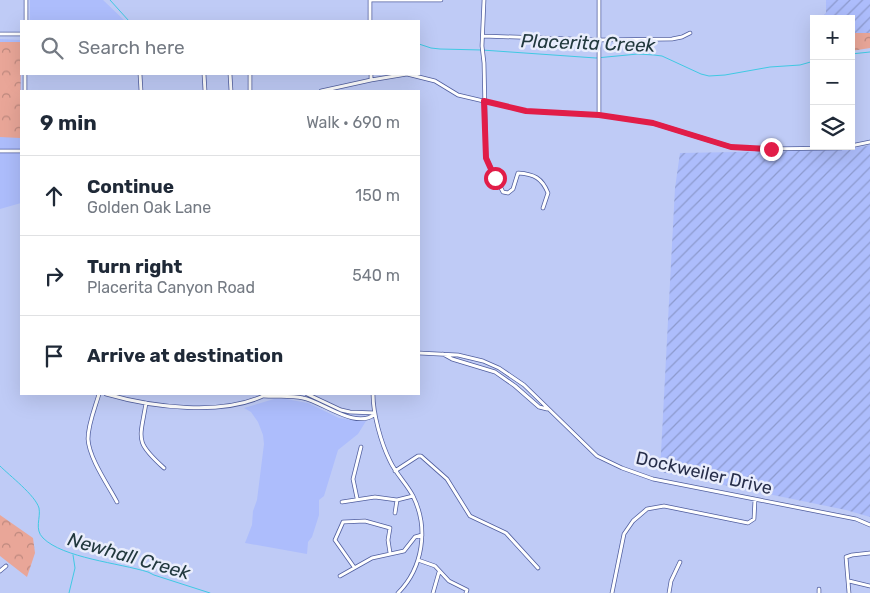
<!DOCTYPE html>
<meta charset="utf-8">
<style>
body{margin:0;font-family:Rubik,sans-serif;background:#f2f2f3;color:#1f2937}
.controls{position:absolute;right:15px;top:15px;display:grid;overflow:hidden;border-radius:0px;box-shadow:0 5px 20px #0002}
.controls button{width:45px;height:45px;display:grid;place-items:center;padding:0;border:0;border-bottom:1px solid #e0e1e3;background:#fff;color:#1f2937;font:25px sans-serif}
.stop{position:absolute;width:15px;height:15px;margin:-11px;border:4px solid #e11d48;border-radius:50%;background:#fff}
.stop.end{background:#e11d48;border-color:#fff;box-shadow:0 1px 5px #0008}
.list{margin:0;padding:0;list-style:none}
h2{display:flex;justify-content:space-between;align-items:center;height:65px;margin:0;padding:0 20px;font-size:21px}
h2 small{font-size:16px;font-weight:400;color:#747a83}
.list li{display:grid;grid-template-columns:32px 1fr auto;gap:15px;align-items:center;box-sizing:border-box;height:80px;padding:0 20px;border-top:1px solid #e0e1e3}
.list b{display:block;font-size:19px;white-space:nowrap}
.list p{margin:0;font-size:16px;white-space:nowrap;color:#747a83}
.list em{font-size:16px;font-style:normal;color:#747a83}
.icon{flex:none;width:28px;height:28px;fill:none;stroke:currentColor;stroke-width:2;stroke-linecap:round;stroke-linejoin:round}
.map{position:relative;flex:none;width:870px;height:593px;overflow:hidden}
.search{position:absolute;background:#fff;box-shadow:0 5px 20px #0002;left:20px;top:20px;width:400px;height:55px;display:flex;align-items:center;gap:12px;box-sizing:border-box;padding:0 18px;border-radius:0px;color:#747a83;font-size:19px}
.panel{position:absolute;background:#fff;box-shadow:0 5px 20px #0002;left:20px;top:90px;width:400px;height:305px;border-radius:0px}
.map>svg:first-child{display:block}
</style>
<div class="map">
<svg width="870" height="593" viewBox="0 0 870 593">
<defs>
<pattern id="industrial-furrows" width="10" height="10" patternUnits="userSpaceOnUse" patternTransform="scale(1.25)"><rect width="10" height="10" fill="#adbdfc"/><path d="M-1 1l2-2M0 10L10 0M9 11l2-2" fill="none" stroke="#8d9ace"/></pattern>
<pattern id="park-crowns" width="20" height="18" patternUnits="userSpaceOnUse" patternTransform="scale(1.25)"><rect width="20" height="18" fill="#e9a698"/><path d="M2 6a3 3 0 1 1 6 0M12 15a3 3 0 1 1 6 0" fill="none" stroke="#bd887e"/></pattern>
</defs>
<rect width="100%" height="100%" fill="#bfcbf6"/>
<path fill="#adbdfc" d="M30 0H103L125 21H30Z
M0 39 21 40V203L0 209Z
M274 399H286L308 403 339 418 358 421H366L358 434 338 450 324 496 319 500V515L312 537 308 542 307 554 245 543 252 525 253 511 257 500 264 444 263 435 258 422 251 412 244 408Z"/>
<path fill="url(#industrial-furrows)" d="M826 0H870V33H851V19H816L815 15H824L826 13Z
M870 145V517L846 510 660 472 675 188 680 153 845 150Z"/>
<path fill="url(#park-crowns)" d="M851 33H870V48L851 51Z
M0 42H21L20 138 0 137Z
M0 515 33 538 35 553 27 577 0 556Z"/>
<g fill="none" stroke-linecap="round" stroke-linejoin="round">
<path stroke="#3fc9e3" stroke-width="1" d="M110 0 129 21
M419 44 431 48 440 49 482 50 596 58 638 54 654 55 662 56 701 74 709 76 725 75 770 67 800 65 814 61
M851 54 870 52
M0 466C10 476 35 495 39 508 41 518 34 529 43 538 63 558 119 563 148 572L154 575 210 593
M69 593 75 568 73 555"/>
<defs>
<path id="minor" d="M484 0 482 46 484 63 486 158 503 192 508 193 513 189 518 173C534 174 542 178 548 193L543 208
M26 21V0
M370 21V0H441
M0 34H21
M483 36 599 40 672 39 682 37 690 33
M140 74 141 91
M204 74 205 91
M230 74 231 91
M371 74V80
M25 91V74
M250 91V74
M321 91 371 80 407 74 435 81 458 95 526 111 599 115 653 123 731 147 758 149 841 148 870 142
M599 115V0
M0 151H21
M419 353 458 355 483 361 499 368 524 385 597 456 622 468 653 479 856 519 870 525
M443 354 452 359 495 372 515 386 539 407 547 409
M99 394C95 408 88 424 88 439 89 458 108 485 117 502
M106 394C151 407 224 417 267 394
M307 394 341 410 350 412 375 413
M373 394C373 414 381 443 390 461 396 474 407 484 413 496 429 528 423 568 398 593
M264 396C277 397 290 395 303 398 323 402 356 430 375 414
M146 403C140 440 134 441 164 468
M395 471 418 456H421L447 479 470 516 506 533 538 568
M357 498 353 479 361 447
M342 502 375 497 397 500 413 496
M395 513 397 500
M418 560 435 566 449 581 467 590 466 593
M354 567 335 540 343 522 365 521 390 528 388 540 390 553
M0 571 6 566
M340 576 372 558 404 551 415 537 422 535
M849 581 870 586
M433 593 439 572
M612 593 624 534 633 521 647 509 664 506 748 523 754 519 755 499
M669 593 671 581 680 562
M819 593V589
M849 593 846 557 852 555 870 553"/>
</defs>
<use href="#minor" stroke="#505e9e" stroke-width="4.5"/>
<use href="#minor" stroke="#fff" stroke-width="3"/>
</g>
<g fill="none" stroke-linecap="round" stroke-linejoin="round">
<path stroke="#e11d48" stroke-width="6" d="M495 178 486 158 484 101 526 111 599 115 653 123 731 147 771 149"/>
</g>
<g text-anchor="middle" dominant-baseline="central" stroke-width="5" stroke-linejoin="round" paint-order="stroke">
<g font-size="18" fill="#282f4b" stroke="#e9edfc">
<text transform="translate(704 473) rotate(13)">Dockweiler Drive</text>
</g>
<g font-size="19" font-style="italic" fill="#22393e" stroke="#e9edfc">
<text transform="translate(588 43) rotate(2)">Placerita Creek</text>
<text transform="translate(129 556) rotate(16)">Newhall Creek</text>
</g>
</g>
</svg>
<div class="controls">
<button>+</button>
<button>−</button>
<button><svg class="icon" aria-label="layers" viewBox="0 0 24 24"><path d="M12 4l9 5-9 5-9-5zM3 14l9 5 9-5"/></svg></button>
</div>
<div class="stop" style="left:495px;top:178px"></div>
<div class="stop end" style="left:771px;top:149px"></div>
<div class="search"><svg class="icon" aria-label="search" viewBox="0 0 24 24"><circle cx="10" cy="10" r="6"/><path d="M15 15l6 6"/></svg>Search here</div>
<section class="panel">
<h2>9 min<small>Walk · 690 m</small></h2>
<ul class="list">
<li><svg class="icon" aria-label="ahead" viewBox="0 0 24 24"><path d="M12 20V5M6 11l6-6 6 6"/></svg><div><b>Continue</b><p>Golden Oak Lane</p></div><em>150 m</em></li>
<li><svg class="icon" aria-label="right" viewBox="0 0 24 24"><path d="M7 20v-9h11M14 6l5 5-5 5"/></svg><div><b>Turn right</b><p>Placerita Canyon Road</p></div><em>540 m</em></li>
<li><svg class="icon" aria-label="arrive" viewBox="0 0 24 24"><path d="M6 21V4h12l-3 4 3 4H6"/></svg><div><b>Arrive at destination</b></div></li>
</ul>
</section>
</div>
